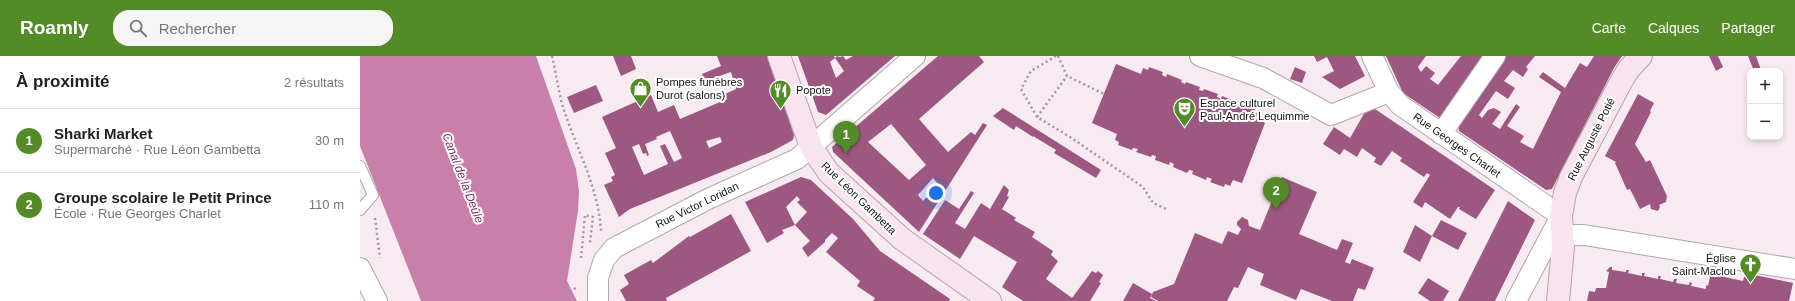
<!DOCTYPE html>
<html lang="fr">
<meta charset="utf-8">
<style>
body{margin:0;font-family:Arial,sans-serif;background:#f6f6f6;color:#202124}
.controls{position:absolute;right:12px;top:12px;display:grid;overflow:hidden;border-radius:8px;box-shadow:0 2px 6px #0003}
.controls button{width:36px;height:36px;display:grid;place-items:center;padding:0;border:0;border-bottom:1px solid #e0e0e0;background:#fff;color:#202124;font:20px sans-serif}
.you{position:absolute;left:576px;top:137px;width:14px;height:14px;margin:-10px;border:3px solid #fff;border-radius:50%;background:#1a73e8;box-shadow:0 0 0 6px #1a73e833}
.badge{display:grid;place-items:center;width:26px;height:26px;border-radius:50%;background:#538b27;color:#fff;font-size:13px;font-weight:700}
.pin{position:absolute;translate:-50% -33px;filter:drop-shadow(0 1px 2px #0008)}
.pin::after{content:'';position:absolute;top:21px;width:14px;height:12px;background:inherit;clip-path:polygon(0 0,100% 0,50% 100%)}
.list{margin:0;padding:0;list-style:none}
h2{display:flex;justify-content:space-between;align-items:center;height:52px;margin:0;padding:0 16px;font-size:17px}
h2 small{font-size:13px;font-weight:400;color:#757577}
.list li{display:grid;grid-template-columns:26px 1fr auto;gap:12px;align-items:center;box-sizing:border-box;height:64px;padding:0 16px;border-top:1px solid #e0e0e0}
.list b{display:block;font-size:15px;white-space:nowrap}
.list p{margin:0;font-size:13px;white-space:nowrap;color:#757577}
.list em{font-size:13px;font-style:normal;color:#757577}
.icon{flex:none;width:22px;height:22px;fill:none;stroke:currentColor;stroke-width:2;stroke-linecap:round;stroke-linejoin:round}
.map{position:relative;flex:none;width:1435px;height:245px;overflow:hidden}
header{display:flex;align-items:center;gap:24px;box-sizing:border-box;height:56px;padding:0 20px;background:#538b27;color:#fff}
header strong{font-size:19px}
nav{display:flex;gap:22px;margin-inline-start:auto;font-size:14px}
.search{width:280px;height:36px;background:#f6f6f6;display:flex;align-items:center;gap:10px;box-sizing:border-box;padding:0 14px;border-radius:16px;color:#757577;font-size:15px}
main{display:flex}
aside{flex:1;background:#fff}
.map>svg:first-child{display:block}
</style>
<header>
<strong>Roamly</strong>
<div class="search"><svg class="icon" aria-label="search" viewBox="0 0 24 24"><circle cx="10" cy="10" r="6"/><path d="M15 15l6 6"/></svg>Rechercher</div>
<nav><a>Carte</a><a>Calques</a><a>Partager</a></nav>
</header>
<main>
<aside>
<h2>À proximité<small>2 résultats</small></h2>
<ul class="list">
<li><span class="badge">1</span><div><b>Sharki Market</b><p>Supermarché · Rue Léon Gambetta</p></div><em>30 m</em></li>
<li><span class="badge">2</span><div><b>Groupe scolaire le Petit Prince</b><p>École · Rue Georges Charlet</p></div><em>110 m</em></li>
</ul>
</aside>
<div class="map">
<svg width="1435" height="245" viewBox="0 0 1435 245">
<rect width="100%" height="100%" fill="#f8eaf1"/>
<path fill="#c880aa" d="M0 0H176L216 113 219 135 218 155 207 225 217 245H61L0 90Z"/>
<path fill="#9c5880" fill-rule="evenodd" d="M253 0H271L276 13 261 20Z
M357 0H407L434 79 433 84 411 96 270 153 259 161 244 129 253 125 251 121 255 119 245 97 256 92 242 61 291 39 298 56 314 49 320 63 367 43 365 38 376 33 371 16 345 25 342 18 361 10ZM310 75 322 102 314 106 305 88 300 90 308 108 284 119 272 91 279 88 283 98 286 97 287 100 289 99 285 88 297 83 296 81ZM360 81 362 86 349 92 346 85Z
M438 0H474L475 2 470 6 476 22 484 15 475 2 477 0 480 1 483 0 486 4 493 0H535L466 59 458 56Z
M578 0H619L624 6 559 63 588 96 611 76 615 79 623 67 627 69 559 176 473 96 472 91ZM531 68 566 109 549 124 508 86ZM573 122 580 130 576 135 569 139 563 145 558 139Z
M954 0H995L1005 20 980 33 962 21 974 15 967 1 957 6Z
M1026 0H1066L1058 11 1061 16 1066 10 1075 17 1070 23 1078 29 1101 0H1126L1080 62 1043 37Z
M1145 0H1175L1166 11 1168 13 1163 21 1153 14 1144 25 1155 32 1148 43 1136 35 1119 59 1122 62 1128 54 1134 52 1141 56 1132 68 1140 73 1156 48 1160 51 1147 70 1164 80 1160 86 1173 93 1201 36 1179 21 1183 16 1205 32 1220 7 1227 11 1234 0H1262L1254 12 1192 133 1186 134 1099 75 1098 69Z
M1349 0H1358L1363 11 1356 15Z
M1388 0H1396L1401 14 1394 15Z
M756 8 781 18 783 12 788 14 789 11 803 16 802 19 806 21 807 18 822 24 821 26 825 28 826 26 840 31 839 34 843 35 844 33 858 38 857 41 861 43 862 40 877 46 876 49 879 51 880 48 895 53 894 56 898 58 896 63 905 67 882 127 873 124 870 130 865 128 864 131 850 126 852 123 847 121 846 124 832 118 833 115 829 114 827 117 813 111 814 108 810 106 809 109 795 104 796 100 792 99 791 101 776 96 778 93 773 92 772 94 758 89 759 86 755 84 757 78 732 67Z
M935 11 946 16 942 27 930 23Z
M236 29 243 45 214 57 207 41Z
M1278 38 1294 47 1290 55 1291 56 1275 88 1286 106 1290 104 1307 140 1306 146 1299 149 1300 151 1298 155 1291 153 1290 148 1280 153 1270 133 1267 134 1255 107 1256 106 1245 100Z
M1009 49 1135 134 1116 163 1099 153 1100 151H1098L1090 163 1065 146 1062 152 1053 146 1070 119 1067 117 1064 121 1040 105 1042 102 1032 95 1021 110 1014 106 1016 102 1002 92 997 101 984 93 980 99 963 88 974 71 990 82Z
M643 52 741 114 736 122 694 97 696 94 673 80V81L656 70 654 74 633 60Z
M441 121 451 124 493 163 520 195 590 243 589 245H513L515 242 497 230 500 225 466 196 478 182 472 177 465 184V186L448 201 442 192 450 185 435 169 447 156 437 146 440 144 437 140 426 151 435 169 422 174 424 177 407 187 385 146Z
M922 121 957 136 939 178 977 194 982 183 993 187 985 206 990 208 992 203 1014 212 1005 234 998 232 993 245H972L941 233 936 244 900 229 904 218 888 211 878 232 874 231 867 245H798L791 241 793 236 814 228 835 177 862 188 868 175 878 179 881 173 877 169V166L882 161 888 164 889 170 900 174Z
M644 129 649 134 647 140 649 141 642 153 656 162 654 164 675 176 672 181 693 195 691 199 698 205 686 223 712 242 732 215 736 217 738 215 743 219 739 226 741 227 730 245H663L642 231 657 206 614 180 600 203 563 178 585 144 599 153 611 135 614 137 595 167 605 173 621 147 630 153Z
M1148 145 1175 164 1135 245H1098Z
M371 158 391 195 306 242 307 245H266L260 234 269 228 264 219 291 204 293 207 329 180 330 181Z
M1081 164 1107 177 1098 194 1072 180Z
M1055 169 1072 180 1060 206 1043 196Z
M1250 211H1252V214L1266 216V214H1269L1268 217 1282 220V217H1285L1284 220 1298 223V220H1301L1300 223 1313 226 1314 223H1317L1316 227 1329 229 1330 226 1332 227 1331 230 1346 233V229L1348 230 1350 221 1345 220 1346 217 1383 225 1384 221 1390 222V218L1433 227 1429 245H1227L1229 235 1235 236 1236 232H1246L1249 216 1246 215Z
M1068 222 1089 235 1083 245H1070L1058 237Z
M773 227 792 238 790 242 796 245H763Z"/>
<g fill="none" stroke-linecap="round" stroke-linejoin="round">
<defs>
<path id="lane" d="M0 110 13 139 0 154"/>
<path id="street" d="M840 0 903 22 971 59 1029 36
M1012 0 1029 36 1040 49 1201 160 1156 245
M1081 78 1135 0
M1204 179H1224L1435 213
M0 212 17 245
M238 245V222L244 204 254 192 348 143 437 103 555 0"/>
<path id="secondary" d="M419 0 451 91 469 117 542 183 630 245
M1198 245 1203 191 1201 160 1205 137 1211 121 1262 24 1269 13 1281 0"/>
</defs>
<use href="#lane" stroke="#b2a5ac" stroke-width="12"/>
<use href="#street" stroke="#b2a5ac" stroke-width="22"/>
<use href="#secondary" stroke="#b2a5ac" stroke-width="24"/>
<path stroke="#a1979c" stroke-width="2.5" stroke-dasharray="2 3" stroke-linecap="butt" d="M192 0C196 17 198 34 203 51 216 92 239 132 241 176
M696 0 671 15 661 33 677 61 710 81 783 131 793 147 808 154
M698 0 707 20 744 38
M677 61 707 20
M15 162 20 202
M221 202 225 159 233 161 230 187
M192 245 218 231"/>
<use href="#lane" stroke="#fff" stroke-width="10"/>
<use href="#street" stroke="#fff" stroke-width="20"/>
<use href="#secondary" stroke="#f8e3ef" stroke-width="22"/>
</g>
<defs>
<symbol id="shop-pin" viewBox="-11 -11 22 30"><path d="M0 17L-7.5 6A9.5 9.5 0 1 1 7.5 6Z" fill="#538b27" stroke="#fff"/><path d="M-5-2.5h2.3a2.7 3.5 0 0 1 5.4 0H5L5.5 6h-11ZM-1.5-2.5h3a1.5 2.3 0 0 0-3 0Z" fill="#fff"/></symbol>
<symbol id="restaurant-pin" viewBox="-11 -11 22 30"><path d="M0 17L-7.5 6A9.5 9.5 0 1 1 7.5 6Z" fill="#538b27" stroke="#fff"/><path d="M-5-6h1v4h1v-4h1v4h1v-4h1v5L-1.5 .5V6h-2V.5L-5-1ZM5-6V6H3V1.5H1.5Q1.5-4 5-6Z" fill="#fff"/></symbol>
<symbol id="theatre-pin" viewBox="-11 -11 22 30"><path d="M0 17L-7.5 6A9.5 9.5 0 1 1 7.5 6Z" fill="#538b27" stroke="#fff"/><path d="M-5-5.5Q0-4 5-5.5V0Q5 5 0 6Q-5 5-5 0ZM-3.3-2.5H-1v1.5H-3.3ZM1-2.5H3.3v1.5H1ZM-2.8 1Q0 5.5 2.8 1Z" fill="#fff"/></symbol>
<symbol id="church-pin" viewBox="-11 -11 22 30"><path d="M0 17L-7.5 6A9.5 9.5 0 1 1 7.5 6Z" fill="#538b27" stroke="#fff"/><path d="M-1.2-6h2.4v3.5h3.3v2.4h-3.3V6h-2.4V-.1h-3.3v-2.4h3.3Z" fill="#fff"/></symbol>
</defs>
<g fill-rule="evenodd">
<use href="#shop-pin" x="268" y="20" width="25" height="34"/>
<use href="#restaurant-pin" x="408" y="22" width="25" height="34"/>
<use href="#theatre-pin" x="812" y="40" width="25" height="34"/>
<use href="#church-pin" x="1378" y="196" width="25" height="34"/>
</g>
<g text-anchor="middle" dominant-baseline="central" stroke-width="4" stroke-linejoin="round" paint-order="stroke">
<g font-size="11" fill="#161214" stroke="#fff" text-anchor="start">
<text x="296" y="26">Pompes funèbres<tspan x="296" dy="13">Durot (salons)</tspan></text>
<text x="436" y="34">Popote</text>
<text x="840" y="47">Espace culturel<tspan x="840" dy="13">Paul-André Lequimme</tspan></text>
<text x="1376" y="202" text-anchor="end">Église<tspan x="1376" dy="13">Saint-Maclou</tspan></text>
</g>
<g font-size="11" fill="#161214" stroke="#fff">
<text transform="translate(1231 83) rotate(-63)">Rue Auguste Potié</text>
<text transform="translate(1097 89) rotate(35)">Rue Georges Charlet</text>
<text transform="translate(499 142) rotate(44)">Rue Léon Gambetta</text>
<text transform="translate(337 149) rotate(-26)">Rue Victor Loridan</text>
</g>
<g font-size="12" font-style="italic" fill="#7f2a61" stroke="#fff">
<text transform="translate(103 122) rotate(69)">Canal de la Deûle</text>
</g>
</g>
</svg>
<div class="controls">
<button>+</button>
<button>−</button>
</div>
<div class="you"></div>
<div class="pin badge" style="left:486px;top:98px">1</div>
<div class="pin badge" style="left:916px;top:154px">2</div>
</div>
</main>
